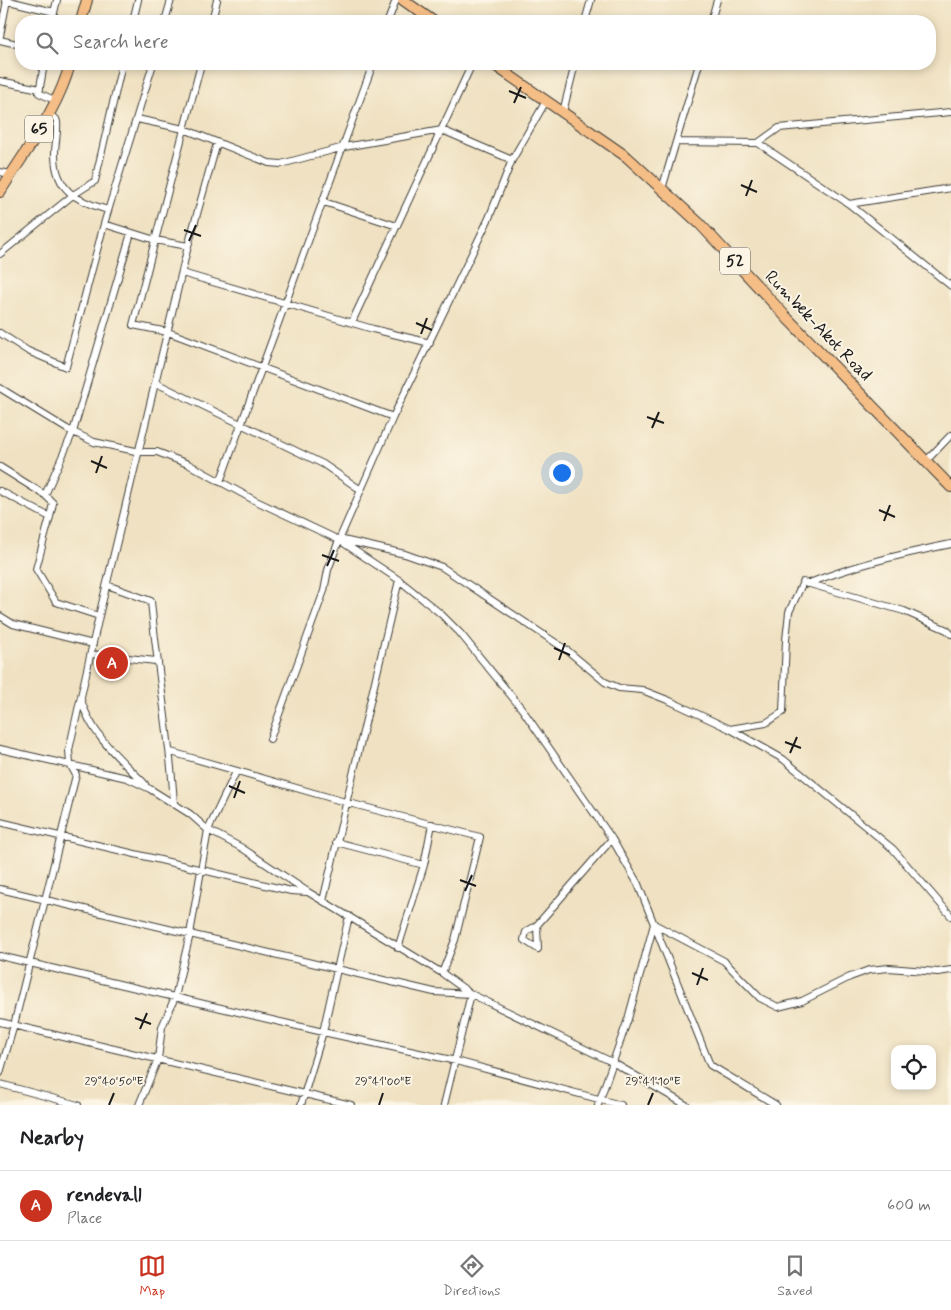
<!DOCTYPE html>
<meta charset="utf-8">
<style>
body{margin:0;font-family:Mynerve,sans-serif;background:#f6f6f6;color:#202124}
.controls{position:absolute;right:15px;bottom:15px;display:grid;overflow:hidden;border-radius:10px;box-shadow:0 2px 8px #0003}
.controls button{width:45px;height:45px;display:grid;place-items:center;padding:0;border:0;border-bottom:1px solid #e0e0e0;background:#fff;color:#202124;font:25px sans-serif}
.you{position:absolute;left:561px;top:472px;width:18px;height:18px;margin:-12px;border:4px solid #fff;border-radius:50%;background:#1a73e8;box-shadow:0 0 0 8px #1a73e833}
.badge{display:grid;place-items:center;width:32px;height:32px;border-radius:50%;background:#c8321e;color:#fff;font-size:16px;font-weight:700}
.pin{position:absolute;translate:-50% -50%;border:2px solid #fff;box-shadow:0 1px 5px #0006}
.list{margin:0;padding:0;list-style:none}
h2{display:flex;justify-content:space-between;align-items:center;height:65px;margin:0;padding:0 20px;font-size:21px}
h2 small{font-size:16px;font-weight:400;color:#757577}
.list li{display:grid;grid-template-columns:32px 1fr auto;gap:15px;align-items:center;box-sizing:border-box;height:70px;padding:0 20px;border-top:1px solid #e0e0e0}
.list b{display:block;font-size:19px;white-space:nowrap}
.list p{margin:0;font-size:16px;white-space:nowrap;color:#757577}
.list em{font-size:16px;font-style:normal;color:#757577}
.icon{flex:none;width:28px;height:28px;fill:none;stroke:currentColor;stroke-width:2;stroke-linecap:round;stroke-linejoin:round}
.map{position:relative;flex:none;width:951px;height:1105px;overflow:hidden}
.search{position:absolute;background:#fff;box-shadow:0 2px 8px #0003;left:15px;right:15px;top:15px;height:55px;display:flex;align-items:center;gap:12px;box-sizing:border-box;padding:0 18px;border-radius:20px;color:#757577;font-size:19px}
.sheet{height:135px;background:#fff}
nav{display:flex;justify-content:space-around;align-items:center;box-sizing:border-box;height:70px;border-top:1px solid #e0e0e0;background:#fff;font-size:14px;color:#757577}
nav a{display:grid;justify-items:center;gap:2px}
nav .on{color:#c8321e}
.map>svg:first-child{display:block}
</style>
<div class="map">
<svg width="951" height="1105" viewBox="0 0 951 1105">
<rect width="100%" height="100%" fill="#fcf5e5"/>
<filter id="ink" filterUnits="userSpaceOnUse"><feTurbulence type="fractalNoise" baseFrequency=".02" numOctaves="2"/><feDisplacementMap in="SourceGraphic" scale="10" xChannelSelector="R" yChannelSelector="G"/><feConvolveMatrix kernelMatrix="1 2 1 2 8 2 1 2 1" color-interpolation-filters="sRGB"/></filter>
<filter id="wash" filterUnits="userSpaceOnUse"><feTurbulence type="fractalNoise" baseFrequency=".0096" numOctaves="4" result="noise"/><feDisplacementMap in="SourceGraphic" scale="20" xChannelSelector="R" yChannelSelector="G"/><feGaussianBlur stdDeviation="1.12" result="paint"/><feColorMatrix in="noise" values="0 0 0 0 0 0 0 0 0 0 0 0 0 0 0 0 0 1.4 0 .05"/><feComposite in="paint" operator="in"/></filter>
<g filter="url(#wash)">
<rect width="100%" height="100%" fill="#efe1c1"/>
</g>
<g filter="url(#ink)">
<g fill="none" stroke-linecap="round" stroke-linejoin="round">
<defs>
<path id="minor" d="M5 0 54 12
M52 21 57 0
M133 21 138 0
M165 21 171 0
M212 21 217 0
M388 21 396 0
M585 21 591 0
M711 21 717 0
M0 36 7 0
M0 40 21 45
M44 64 39 93 56 101
M201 64 133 325 168 332 393 417
M0 81 40 89
M563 112 575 64
M48 115 56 119 57 122C58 133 55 143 55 154 55 190 76 201 108 210
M137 119 184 129 269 163 281 164 344 147 442 130 512 160
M676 142 758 143 849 204 951 286
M758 143 779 128 951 112
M0 172 11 174
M662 189 699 64
M324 202 397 226
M849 204 951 188
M104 224 155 240 188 246
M0 254 73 195 95 181 122 64
M182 273 373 329 430 343
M352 322 472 64
M0 333 28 351 66 367 104 224 153 64
M156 383 323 464 361 490
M0 388 67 429 94 442 140 452H157L188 464 254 500 339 540 399 580 441 614 460 633 522 709 612 839 638 884 710 1065 776 1105
M926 461 951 435
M0 467 45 495 73 432 131 233
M220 482 373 64
M0 491 50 517 36 569 56 602 99 616
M45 495 53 503 50 517
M343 540 405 554 442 567 568 651 605 682 619 688 642 690 670 701 730 729 783 759 893 849 951 916
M807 584C854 565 902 554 951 544
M107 585 151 601C157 669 170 736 174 804
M0 616 13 624 93 644
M91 654 156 661
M81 700C92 736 119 758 145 784
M730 729 766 723 783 712 786 640 789 612 803 582 904 611 947 630 951 634
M270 739 324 591 328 570 339 540 393 417 489 218 512 160 546 101
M0 749 127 778 150 789 190 814 208 830 242 848 308 892 442 973 471 994 612 1062 686 1105
M171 752 345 802 480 837 455 940 442 973
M0 822 291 891 307 892
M336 842 424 865
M0 889 434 992 471 994 444 1105
M323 901 399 580
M537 925 526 932 524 940 538 949 537 925 612 839
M398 948 424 865 432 824
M0 956 323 1032 456 1061 621 1105
M0 1022 351 1105
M0 1073 14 1025 76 775 70 764 69 750 99 616 188 246 217 143
M0 1084 78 1105
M139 1105 158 1059 162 1027 175 997 190 934 208 830 236 772
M301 1105 323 1032 349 916
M598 1105 628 1019 654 924 724 961 760 998 778 1007 802 1001 850 977 869 970 889 968 938 972 951 970"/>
<path id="primary" d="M403 0 433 21
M81 21 87 0
M493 64 627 157 700 224 788 319 951 487
M0 192C25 151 58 110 70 64"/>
</defs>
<use href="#minor" stroke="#3c3a35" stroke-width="8"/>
<use href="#primary" stroke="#3c3a35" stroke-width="12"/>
<use href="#minor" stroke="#fff" stroke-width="6"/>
<use href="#primary" stroke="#f6be87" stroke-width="10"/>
</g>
</g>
<path fill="none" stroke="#1c1c1c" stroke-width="2" d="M509 91 526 98M514 103 521 87M741 185 757 192M746 196 752 180M184 230 201 236M189 241 196 225M416 323 432 330M421 334 427 318M647 417 664 423M652 428 659 412M91 461 107 468M96 473 102 456M879 510 895 517M884 521 890 505M322 555 339 561M327 566 334 550M554 648 570 655M559 660 565 643M785 742 801 748M790 753 797 737M229 786 245 793M234 798 240 781M460 880 476 886M465 891 472 875M692 973 708 980M697 985 703 968M135 1018 151 1024M140 1029 147 1013M109 1105 114 1093M379 1105 383 1093M648 1105 653 1093"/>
<g text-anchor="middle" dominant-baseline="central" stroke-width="4" stroke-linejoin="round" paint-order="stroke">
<g fill="#fcf5e5" stroke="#5f5d58" stroke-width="1">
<rect x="25" y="115.5" width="28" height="27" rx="4"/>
<rect x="720" y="247.5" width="30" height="27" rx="4"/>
</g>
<g font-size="16" font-weight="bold" fill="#1c1c1c">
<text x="39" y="129">65</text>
<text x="735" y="261">52</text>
</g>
<g font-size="18" fill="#1c1c1c" stroke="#fcf5e5">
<text transform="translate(818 326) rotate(46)">Rumbek-Akot Road</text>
</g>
</g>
<g font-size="12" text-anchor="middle" fill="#1c1c1c" stroke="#fcf5e5" stroke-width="4" stroke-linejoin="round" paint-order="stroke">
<text x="114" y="1085">29°40'50"E</text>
<text x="383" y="1085">29°41'00"E</text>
<text x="653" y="1085">29°41'10"E</text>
</g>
</svg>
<div class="controls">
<button><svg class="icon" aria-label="locate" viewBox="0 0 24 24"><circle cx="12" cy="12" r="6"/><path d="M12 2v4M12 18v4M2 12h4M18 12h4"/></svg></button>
</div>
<div class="you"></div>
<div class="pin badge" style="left:112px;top:663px">A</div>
<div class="search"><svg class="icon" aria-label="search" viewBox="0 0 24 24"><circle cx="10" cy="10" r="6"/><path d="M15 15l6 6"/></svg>Search here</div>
</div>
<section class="sheet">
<h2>Nearby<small></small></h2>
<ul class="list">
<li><span class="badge">A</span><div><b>rendevall</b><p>Place</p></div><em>600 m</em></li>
</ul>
</section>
<nav>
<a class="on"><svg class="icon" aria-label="map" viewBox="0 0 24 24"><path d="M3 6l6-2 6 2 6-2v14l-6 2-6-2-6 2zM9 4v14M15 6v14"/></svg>Map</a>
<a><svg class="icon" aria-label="directions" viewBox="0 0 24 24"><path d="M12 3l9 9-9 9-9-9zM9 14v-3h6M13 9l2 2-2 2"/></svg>Directions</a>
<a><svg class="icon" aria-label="saved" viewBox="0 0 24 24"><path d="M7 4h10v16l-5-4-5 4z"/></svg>Saved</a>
</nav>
